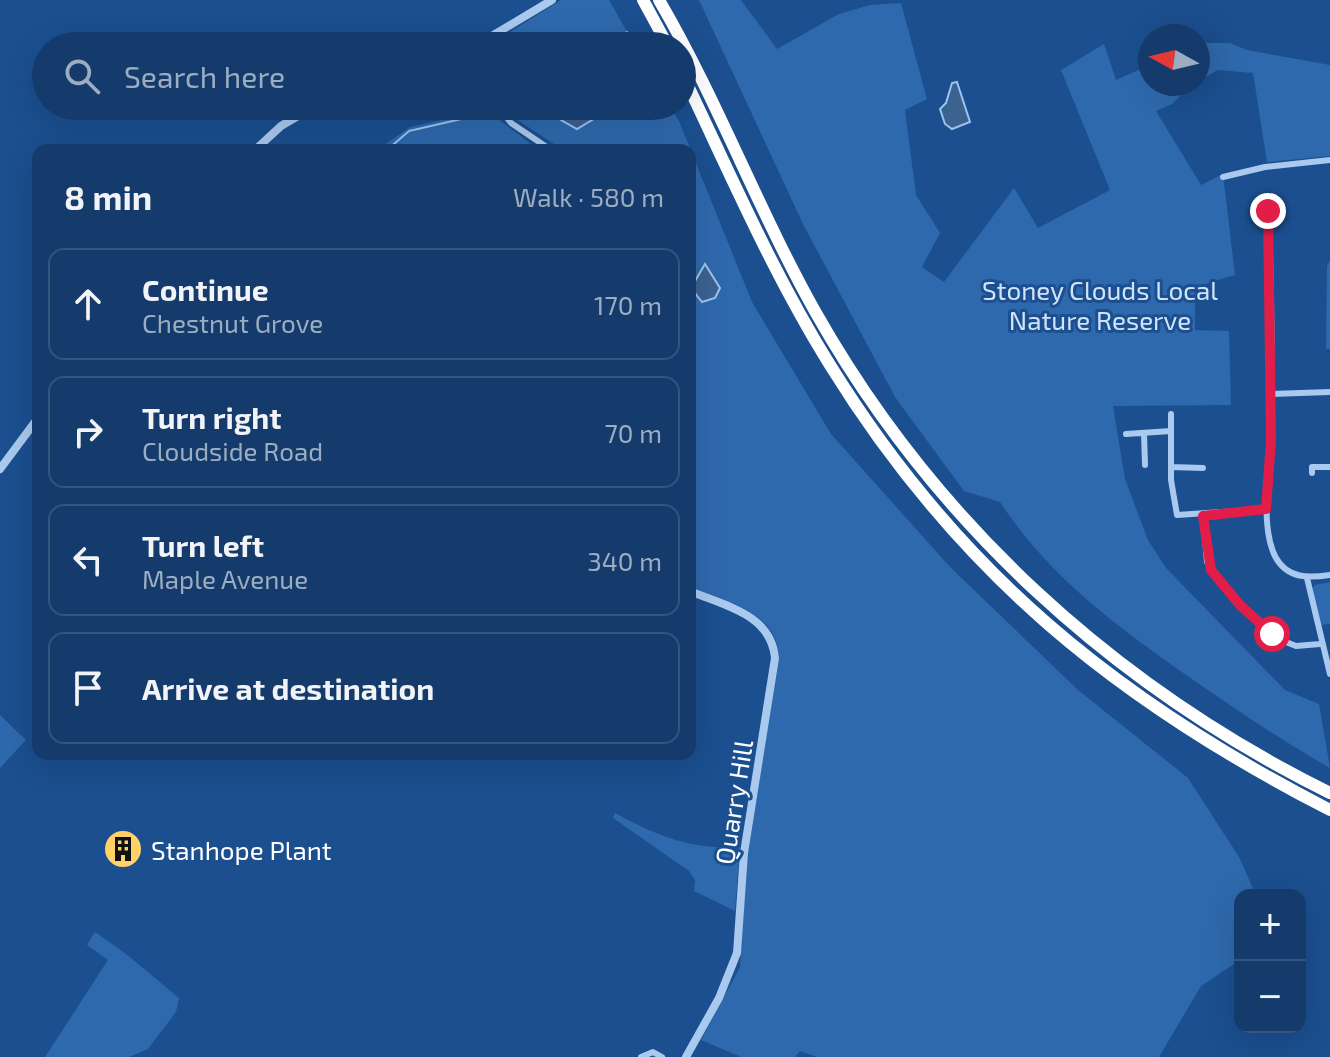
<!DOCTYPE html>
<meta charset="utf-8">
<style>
body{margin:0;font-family:"Exo 2",sans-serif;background:#1d4271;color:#f1f3f6}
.controls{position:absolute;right:24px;bottom:24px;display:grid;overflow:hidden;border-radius:16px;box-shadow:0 8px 32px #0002}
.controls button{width:72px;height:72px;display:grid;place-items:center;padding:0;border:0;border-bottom:2px solid #33557e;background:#143b6b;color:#f1f3f6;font:40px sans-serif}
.compass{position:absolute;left:1138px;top:24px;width:72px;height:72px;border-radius:50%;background:#143b6b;box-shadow:0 8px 32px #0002;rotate:278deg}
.stop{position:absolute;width:24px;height:24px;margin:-18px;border:6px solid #e11d48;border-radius:50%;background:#fff}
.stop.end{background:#e11d48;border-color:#fff;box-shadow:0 2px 8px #0008}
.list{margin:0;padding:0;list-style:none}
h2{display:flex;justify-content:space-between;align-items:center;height:104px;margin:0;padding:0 32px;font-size:34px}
h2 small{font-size:26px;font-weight:400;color:#9dadc1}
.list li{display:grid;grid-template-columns:52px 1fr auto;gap:24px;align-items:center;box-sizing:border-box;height:112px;margin:0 16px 16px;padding:0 16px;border:2px solid #33557e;border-radius:16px}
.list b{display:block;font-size:30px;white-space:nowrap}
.list p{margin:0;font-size:26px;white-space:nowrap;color:#9dadc1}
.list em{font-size:26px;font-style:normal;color:#9dadc1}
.icon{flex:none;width:44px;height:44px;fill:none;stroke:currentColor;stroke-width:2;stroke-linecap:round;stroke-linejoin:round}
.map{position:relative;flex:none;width:1330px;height:1057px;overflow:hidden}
.search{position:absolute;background:#143b6b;box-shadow:0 8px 32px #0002;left:32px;top:32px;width:664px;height:88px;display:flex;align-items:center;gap:20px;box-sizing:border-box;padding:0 28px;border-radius:44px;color:#9dadc1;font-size:30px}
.panel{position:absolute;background:#143b6b;box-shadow:0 8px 32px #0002;left:32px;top:144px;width:664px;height:616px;border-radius:16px}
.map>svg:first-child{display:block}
</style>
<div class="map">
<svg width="1330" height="1057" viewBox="0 0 1330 1057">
<rect width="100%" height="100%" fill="#1b4f8f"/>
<path fill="#2e69ad" d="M561 0H609L635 46H500L505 35Z
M699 0H741L777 49 839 14 870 5 901 3 927 99 905 110 916 195 940 233 922 267 944 282 1014 188 1038 228 1110 190 1061 70 1104 44 1116 80 1150 65V84H1193L1172 104 1156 111 1201 185 1223 174 1235 275 1195 287V330L1229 331 1231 405 1113 406 1125 479 1148 540 1166 568 1285 690 1319 704 1330 768C1282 741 1237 710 1192 679 1119 628 1049 577 1000 502L964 491 895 397 803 224Z
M1199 43H1230L1247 50 1330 65V156L1267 162 1253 73 1218 70 1198 81Z
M503 106H670L679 121 752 302 831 434 951 568 1078 690 1188 778 1239 857 1256 895H1240V960L1201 986 1159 1057H817L800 1051 795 1057H741L701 1040 740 967 747 859 779 655C775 610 725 602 690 586V150H563L516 119Z
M493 109 498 119 539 150H377L410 127Z
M1330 260V349H1326L1327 266Z
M1330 582V624L1320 625 1311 590 1315 585Z
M0 715 26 740 0 768Z
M615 813C657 836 692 850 740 847L735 911 694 891 695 880 689 871 613 818Z
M95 932C127 953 150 974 179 998L176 1012 148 1049 129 1057H45L108 960 87 945Z"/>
<path fill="#3c6290" stroke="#9cc4f0" stroke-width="2" d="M957 82 970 122 952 129 945 124 940 109 946 103 952 83Z
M554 106H601L602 109 597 117 577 129 561 120Z
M705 264 720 288 715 298 702 302 691 288Z"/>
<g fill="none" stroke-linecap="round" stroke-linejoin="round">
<path stroke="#9cc4f0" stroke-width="2" d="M610 43 627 32
M387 150 409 131 492 112"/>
<path stroke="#a9c9ee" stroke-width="6" d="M493 37V46
M498 106 511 123 551 150
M1223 177 1265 167 1330 160
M1268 211C1272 280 1272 349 1271 419 1271 457 1258 526 1276 558 1288 579 1309 578 1330 575
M1271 394 1330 392
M1171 414V480L1177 515 1266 509
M1144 433 1145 465
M1126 434 1171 431
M1171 467 1203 468
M1312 473V467H1330
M1203 516 1207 562 1240 605 1286 642 1296 646 1320 644
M1307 578 1330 674
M641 1057 653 1052 662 1057"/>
<path stroke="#a9c9ee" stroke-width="8" d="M475 46 552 0
M255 150 281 126 315 106
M0 469 38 418
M686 1057 719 998 737 953 744 853 775 658C771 614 725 606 690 591"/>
<path stroke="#fff" stroke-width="12" d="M643 0 668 46
M659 0C718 101 759 212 816 313 935 523 1114 686 1330 793
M682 73C729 171 772 272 830 365 958 572 1116 700 1330 810"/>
</g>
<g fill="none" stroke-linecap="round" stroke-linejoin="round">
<path stroke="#e11d48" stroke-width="10" d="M1268 211 1271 440 1266 509 1203 516 1211 570 1240 605 1272 634"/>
</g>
<defs>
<symbol id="building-disc" viewBox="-11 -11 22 22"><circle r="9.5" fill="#ffd166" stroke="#1b4f8f"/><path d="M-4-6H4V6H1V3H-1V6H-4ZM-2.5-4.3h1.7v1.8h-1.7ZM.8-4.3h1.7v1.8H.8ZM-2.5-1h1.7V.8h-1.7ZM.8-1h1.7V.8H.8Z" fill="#111"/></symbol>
</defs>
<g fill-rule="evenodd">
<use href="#building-disc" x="101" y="827" width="44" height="44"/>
</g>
<g text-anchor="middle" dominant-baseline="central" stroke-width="6" stroke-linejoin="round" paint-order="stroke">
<g font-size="26" fill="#cfe3fa" stroke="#1b4f8f">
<text x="1100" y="289">Stoney Clouds Local<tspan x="1100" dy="30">Nature Reserve</tspan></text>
</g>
<g font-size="26" fill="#fff" stroke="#1b4f8f">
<text transform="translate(733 802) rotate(-81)">Quarry Hill</text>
</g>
<g font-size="26" fill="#fff" stroke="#1b4f8f" text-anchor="start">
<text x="151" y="849">Stanhope Plant</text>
</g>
</g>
</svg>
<div class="controls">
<button>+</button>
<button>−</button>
</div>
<svg class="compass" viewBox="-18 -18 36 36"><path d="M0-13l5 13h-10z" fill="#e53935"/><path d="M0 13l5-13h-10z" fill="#9dadc1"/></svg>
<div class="stop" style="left:1272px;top:634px"></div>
<div class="stop end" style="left:1268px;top:211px"></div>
<div class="search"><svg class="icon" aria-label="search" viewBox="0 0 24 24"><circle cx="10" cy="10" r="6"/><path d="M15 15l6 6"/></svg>Search here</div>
<section class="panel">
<h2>8 min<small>Walk · 580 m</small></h2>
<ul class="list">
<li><svg class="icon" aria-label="ahead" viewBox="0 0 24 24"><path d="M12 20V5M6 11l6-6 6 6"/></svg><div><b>Continue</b><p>Chestnut Grove</p></div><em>170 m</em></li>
<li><svg class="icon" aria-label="right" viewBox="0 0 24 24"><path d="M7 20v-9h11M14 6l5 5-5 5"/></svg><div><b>Turn right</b><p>Cloudside Road</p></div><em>70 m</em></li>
<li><svg class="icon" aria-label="left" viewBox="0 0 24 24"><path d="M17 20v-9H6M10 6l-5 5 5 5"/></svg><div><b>Turn left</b><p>Maple Avenue</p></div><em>340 m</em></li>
<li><svg class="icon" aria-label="arrive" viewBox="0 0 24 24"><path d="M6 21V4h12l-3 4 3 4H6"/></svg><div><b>Arrive at destination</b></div></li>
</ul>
</section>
</div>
